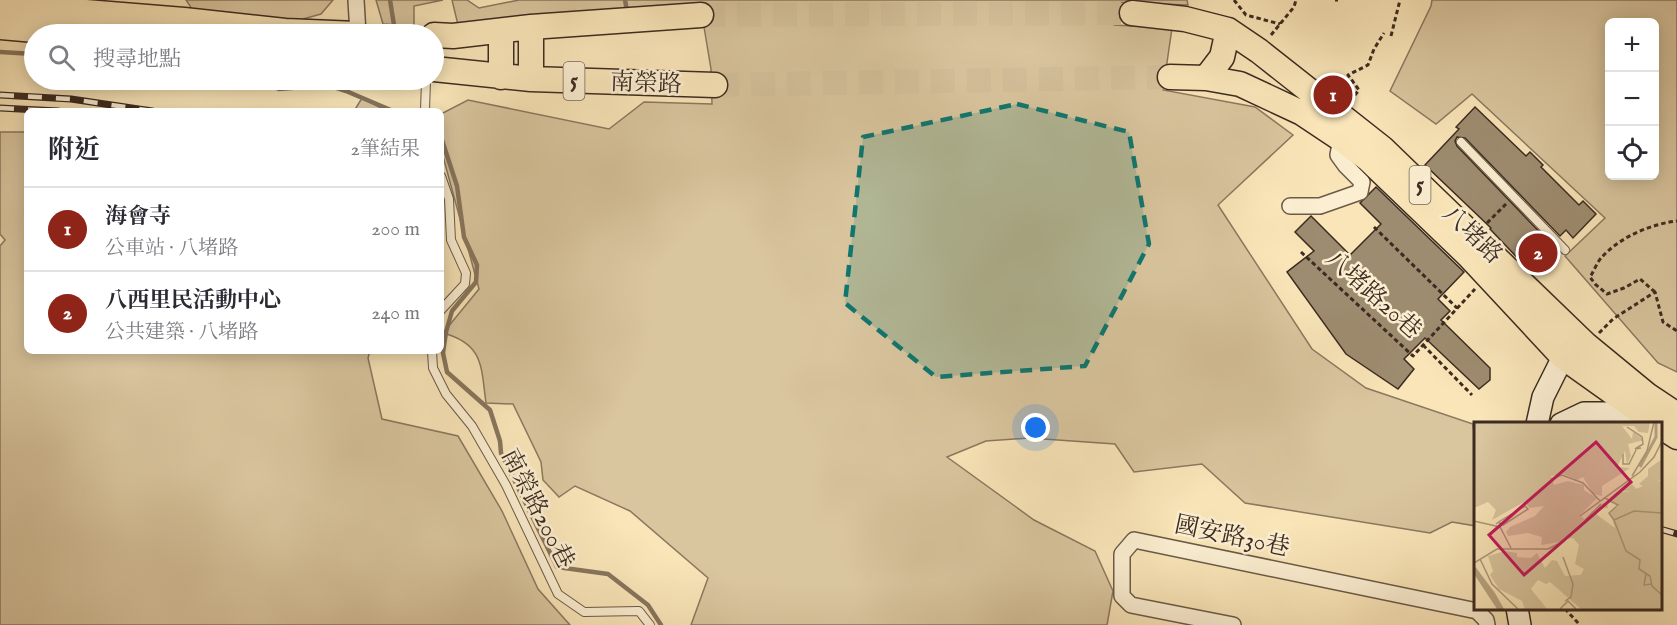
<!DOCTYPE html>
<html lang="zh-TW">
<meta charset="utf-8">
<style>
body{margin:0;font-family:"IM FELL English","Noto Serif TC",serif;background:#f2f2f3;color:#2b2b33}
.controls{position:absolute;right:18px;top:18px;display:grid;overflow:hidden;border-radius:9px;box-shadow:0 3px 15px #0003}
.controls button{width:54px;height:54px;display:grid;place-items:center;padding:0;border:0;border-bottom:2px solid #e1e1e2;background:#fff;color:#2b2b33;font:30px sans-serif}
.you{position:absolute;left:1036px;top:428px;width:21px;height:21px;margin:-15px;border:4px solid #fff;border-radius:50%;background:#1a73e8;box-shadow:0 0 0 9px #1a73e833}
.badge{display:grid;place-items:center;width:39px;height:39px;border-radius:50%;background:#8f2418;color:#fff;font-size:20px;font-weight:700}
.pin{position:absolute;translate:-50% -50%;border:3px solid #fff;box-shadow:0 2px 6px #0006}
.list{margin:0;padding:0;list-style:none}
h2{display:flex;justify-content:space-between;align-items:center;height:78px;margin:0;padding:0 24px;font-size:26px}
h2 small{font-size:20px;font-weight:400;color:#7c7c81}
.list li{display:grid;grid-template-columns:39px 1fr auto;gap:18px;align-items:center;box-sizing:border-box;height:84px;padding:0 24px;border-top:2px solid #e1e1e2}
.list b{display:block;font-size:22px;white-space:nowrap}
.list p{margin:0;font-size:20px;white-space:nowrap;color:#7c7c81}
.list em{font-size:20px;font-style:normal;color:#7c7c81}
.icon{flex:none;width:33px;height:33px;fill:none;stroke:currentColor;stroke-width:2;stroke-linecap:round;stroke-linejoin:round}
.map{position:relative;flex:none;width:1677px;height:625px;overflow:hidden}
.search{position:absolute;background:#fff;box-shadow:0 3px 15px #0003;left:24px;top:24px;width:420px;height:66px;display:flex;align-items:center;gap:15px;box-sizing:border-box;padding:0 21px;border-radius:33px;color:#7c7c81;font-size:22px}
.panel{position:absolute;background:#fff;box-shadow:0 3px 15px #0003;left:24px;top:108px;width:420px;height:246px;border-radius:9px}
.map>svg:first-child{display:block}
</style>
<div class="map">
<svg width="1677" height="625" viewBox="0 0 1677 625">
<rect width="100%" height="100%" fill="#f9e5b8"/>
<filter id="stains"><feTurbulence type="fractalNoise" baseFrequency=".00333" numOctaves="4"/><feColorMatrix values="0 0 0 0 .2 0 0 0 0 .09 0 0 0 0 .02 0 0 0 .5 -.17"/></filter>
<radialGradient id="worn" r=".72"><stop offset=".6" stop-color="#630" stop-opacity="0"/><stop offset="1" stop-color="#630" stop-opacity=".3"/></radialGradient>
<path fill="#d9c59e" stroke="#8a7860" stroke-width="1.5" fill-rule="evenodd" d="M186 0H333L321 14 296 21 196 15Z
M376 0H443L414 6V26L383 24Z
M452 0H467L479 8 519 0H1187L1188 5 1109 2 1114 25 1172 28 1163 90 1255 107 1293 135 1218 205 1312 349 1366 388 1473 424 1476 456V526L1452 522 1430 533 1245 503 1202 464 1134 472 1115 444 1029 438 986 441 947 457 1034 520 1095 551 1113 591 1107 625H691L708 578 630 511 575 486 559 497 543 480 541 462 513 404 486 403C481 367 484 344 443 333L479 289 441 149V114L468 100 609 129 644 102 712 104 711 69 700 3 458 25Z
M1432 0H1677V372L1658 363 1565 256 1605 218 1472 94 1436 124 1390 91 1431 6ZM1654 22V176H1610V22Z
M362 98 387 111H354Z
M0 132H27V351H370L368 358 382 419 458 436 502 511 538 589 570 625H0V246L5 240 0 234Z"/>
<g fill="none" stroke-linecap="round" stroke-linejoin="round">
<path stroke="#87755d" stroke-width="4.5" d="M390 0 394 25
M625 0 627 11
M0 52 34 54
M260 80 279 89 328 85 346 91 357 80
M346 91 393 111
M441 137 457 186 464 237 477 265 476 282 452 311 446 332 443 353 447 372 490 410 500 441 501 453 557 567 608 574 648 605 661 625"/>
</g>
<path fill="#9e8c70" stroke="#3c2b21" stroke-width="1.5" d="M1475 107 1526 156 1530 152 1543 165 1541 167 1579 205 1583 201 1596 214 1573 238 1566 230 1560 236 1465 138 1457 137 1455 141 1457 146 1552 245 1529 270 1490 229 1491 228 1425 165 1459 129 1456 127Z
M1376 187 1464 272 1438 299 1450 311 1441 320 1490 368V380L1479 389 1425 338 1404 359 1414 369 1398 389 1346 354 1287 272 1314 251 1295 232 1311 216 1350 255 1381 224 1360 203Z"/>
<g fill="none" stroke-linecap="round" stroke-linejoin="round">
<path stroke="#d3c09a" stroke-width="24" stroke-dasharray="24 12" stroke-linecap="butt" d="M701 15 1132 13
M715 85 1170 77"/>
<defs>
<path id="lane" d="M425 111 426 80
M1461 142 1565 250
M441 176 449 199 451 240 466 273 465 284 441 310
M432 351 433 368 446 394 472 426 506 485 558 594 584 612 639 611 650 625"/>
<path id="street" d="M356 0 358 34
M1290 206H1320L1360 192 1362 182 1346 166 1338 155 1341 139
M1233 625 1131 605 1122 596V554L1134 540 1477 611 1486 620 1487 625"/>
<path id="secondary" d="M1537 424 1543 397 1563 357 1577 349
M1561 424 1584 413H1640
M1517 608 1520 625"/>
<path id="primary" d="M0 5 184 20 285 31 357 34
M1132 13 1185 19 1228 30 1259 51 1382 148 1585 344 1647 395 1677 415
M0 27 80 34
M531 27V79
M501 31V77
M434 35 453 36 531 27 701 15
M434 69 531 79 715 85
M1170 77 1206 78 1240 84 1302 113 1341 139 1368 159 1469 256 1563 357 1657 424
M1206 78 1222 57 1228 30
M1660 426 1677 437"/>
</defs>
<use href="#lane" stroke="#6b5a47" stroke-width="10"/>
<use href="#street" stroke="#6b5a47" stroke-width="18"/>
<use href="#secondary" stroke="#3c2b21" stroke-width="24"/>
<use href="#primary" stroke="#3c2b21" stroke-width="27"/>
<path stroke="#3c2b21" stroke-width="3" stroke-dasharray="4.5 3" stroke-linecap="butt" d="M1234 0 1246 15 1280 24
M1335 0H1338
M1271 35 1294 7 1296 0
M1391 36 1400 0
M1350 101 1359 90 1348 75 1368 65 1374 49 1384 33
M1487 223 1506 204
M1374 227 1457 308
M1301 252 1413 356 1475 289
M1655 292 1640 279 1624 288 1607 294 1595 284 1590 277C1594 271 1597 262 1602 257 1620 237 1651 224 1677 221
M1599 333 1613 319 1655 292 1663 322 1677 331
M1423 345 1472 395
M1568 608 1567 611 1580 625"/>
<use href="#lane" stroke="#fbeed1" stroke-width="8"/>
<use href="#street" stroke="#fbeed1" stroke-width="15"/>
<use href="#secondary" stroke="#fbeed1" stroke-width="21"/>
<use href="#primary" stroke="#f9e5b8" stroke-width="24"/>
<defs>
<path id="rail" d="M0 95 71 99 152 111
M0 108 58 111
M1660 529 1677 534"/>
</defs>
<use href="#rail" stroke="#3c2b21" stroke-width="7"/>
<use href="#rail" stroke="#fbeed1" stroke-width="4.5" stroke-dasharray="14" stroke-linecap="butt"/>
</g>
<path fill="#0f766e" fill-opacity="0.2" stroke="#0f766e" stroke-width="4.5" stroke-dasharray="12 8" stroke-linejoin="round" d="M1017 104 1129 132 1149 244 1085 366 936 377 845 303 863 137Z"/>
<g text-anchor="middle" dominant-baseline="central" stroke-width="5" stroke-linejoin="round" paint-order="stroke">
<g fill="#fbeed1" stroke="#756656" stroke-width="1.5">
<rect x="563.5" y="62" width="21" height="38" rx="4.5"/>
<rect x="1409.5" y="166" width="21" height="38" rx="4.5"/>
</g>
<g font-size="22" font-weight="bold" fill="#3c2b21">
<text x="574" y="81">5</text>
<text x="1420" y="185">5</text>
</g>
<g font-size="24" fill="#3c2b21" stroke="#fbeed1">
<text transform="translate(646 84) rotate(2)">南榮路</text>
<text transform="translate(1472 235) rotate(44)">八堵路</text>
<text transform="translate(1373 295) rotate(42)">八堵路20巷</text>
<text transform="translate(537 509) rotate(63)">南榮路200巷</text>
<text transform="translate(1232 537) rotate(12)">國安路30巷</text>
</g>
</g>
<g transform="translate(1474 422)">
<rect width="188" height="188" fill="#f9e5b8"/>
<path d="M0 0H176L174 11 165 10 160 4H148L158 17 159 10 170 18 154 22 157 34 153 42 151 29 143 45 156 46 128 64V74L119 72 109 55 103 58 90 52 77 54 80 63 94 59 110 63V68L123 76 106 93 112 99 129 81H133L134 86H126L122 92 141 106 136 90 145 84 135 80 137 75 143 70H157L149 69 158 62 162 67 169 64 165 62 174 54V47L187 38V57L183 60 187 58V187H107L76 160 72 162 64 158 57 167 73 187H51L48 179 25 167 16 153 19 149 14 134 31 129 43 131V135L57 136 63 131 71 146 78 138 83 139 91 154 107 153 110 147 101 142 105 123 99 116 92 117 82 127 85 120 67 123 68 115 54 111 34 114 32 110 36 105 61 94 70 84 56 86 50 80 18 98 22 88 14 80 0 86Z" fill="#d9c59e"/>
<path d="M0 143 21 171 30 187H23L0 152Z" fill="#b9a685"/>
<path fill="none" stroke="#b9a685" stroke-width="3" d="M166 45 182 15V0"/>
<path fill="none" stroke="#ad9b7c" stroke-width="1.5" d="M153 5 168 15 169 22 161 27 167 26M149 32V42H155L162 28M158 54 173 29 180 0M77 57 88 53 109 61 126 79M131 76 144 83 135 91 140 98 160 89 188 91M106 94 166 50 180 35 188 19M111 98 127 82M140 98 152 129 166 138 165 147 176 154 178 164 188 173M0 99 26 105 37 126M22 102 26 99 51 84 54 87 29 103 24 100M89 135 99 162 97 175 91 179M6 137 18 162 44 187M0 141 23 127H74L84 122M172 152 170 163 178 162M86 187 94 179 102 187"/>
<path fill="#c2185b" fill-opacity="0.15" stroke="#c2185b" stroke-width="3" d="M122 20 157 60 50 153 15 113Z"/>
<rect width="188" height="188" fill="none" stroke="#3c2b21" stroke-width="3"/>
</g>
<rect width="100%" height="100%" filter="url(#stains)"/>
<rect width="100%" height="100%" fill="url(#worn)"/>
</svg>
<div class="controls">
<button>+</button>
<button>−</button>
<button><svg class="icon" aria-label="locate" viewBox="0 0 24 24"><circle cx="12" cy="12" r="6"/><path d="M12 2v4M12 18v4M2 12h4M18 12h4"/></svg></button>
</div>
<div class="you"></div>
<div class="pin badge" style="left:1333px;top:95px">1</div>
<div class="pin badge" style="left:1538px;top:253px">2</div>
<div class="search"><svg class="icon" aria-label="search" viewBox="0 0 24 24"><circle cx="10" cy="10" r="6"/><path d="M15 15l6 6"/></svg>搜尋地點</div>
<section class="panel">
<h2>附近<small>2筆結果</small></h2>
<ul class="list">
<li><span class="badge">1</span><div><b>海會寺</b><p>公車站 · 八堵路</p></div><em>200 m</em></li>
<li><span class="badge">2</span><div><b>八西里民活動中心</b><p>公共建築 · 八堵路</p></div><em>240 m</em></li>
</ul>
</section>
</div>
